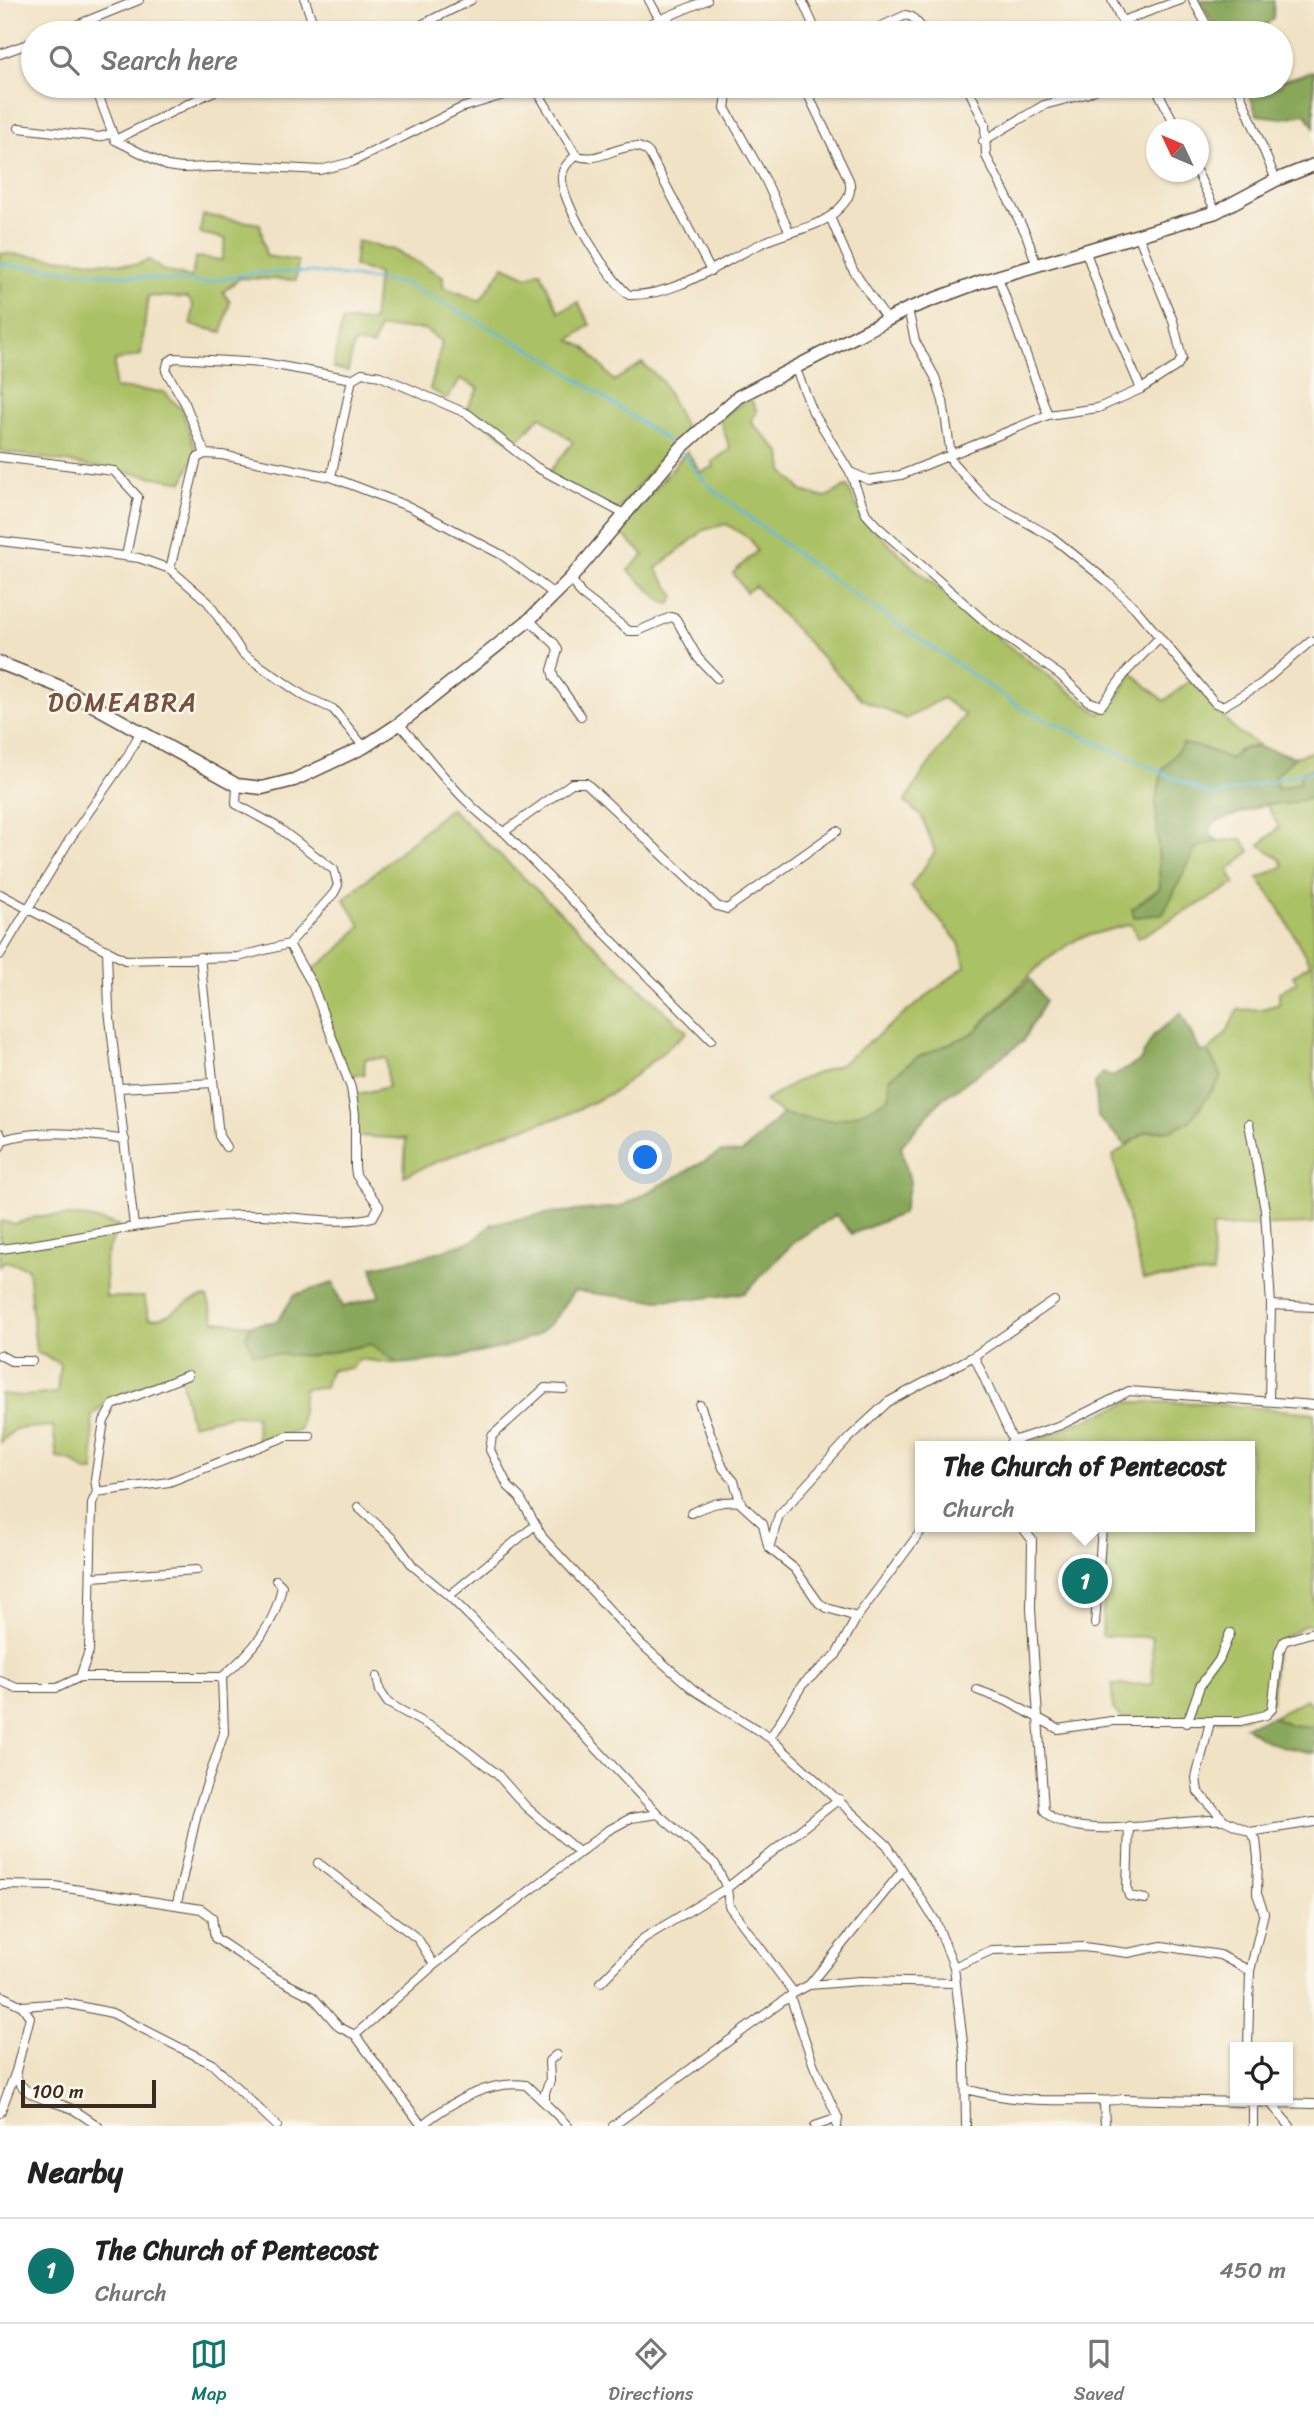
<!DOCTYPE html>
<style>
body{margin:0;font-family:Sriracha,sans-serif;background:#f6f6f6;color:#222}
.controls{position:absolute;right:21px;bottom:21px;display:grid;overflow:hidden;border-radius:0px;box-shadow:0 2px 5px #0004}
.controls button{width:63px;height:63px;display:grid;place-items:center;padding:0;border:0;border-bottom:2px solid #e0e0e0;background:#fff;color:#222;font:35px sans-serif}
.compass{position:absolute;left:1146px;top:119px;width:63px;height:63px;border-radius:50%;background:#fff;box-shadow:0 2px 5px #0004;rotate:314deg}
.scale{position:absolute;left:21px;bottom:18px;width:135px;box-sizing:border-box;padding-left:7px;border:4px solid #3b2a1e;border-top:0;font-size:19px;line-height:24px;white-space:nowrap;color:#3b2a1e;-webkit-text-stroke:5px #fbf7ec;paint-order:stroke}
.you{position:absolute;left:646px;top:1158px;width:24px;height:24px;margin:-18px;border:5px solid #fff;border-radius:50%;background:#1a73e8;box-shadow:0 0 0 10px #1a73e833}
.badge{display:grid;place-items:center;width:46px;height:46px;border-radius:50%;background:#0f766e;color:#fff;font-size:23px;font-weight:700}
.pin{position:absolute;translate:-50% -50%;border:4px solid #fff;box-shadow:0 2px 7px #0006}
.popup{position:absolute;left:915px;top:1441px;width:340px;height:91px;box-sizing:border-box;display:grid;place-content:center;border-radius:0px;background:#fff;filter:drop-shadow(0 2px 5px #0005);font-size:23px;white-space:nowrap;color:#767676}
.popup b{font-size:26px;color:#222}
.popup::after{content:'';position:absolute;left:50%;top:100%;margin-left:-14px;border:14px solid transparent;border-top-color:#fff}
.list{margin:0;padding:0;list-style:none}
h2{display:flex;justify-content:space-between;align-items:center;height:91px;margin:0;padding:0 28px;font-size:30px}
h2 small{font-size:23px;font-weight:400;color:#767676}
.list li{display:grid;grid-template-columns:46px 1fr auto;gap:21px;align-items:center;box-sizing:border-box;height:105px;padding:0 28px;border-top:2px solid #e0e0e0}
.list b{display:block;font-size:26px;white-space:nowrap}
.list p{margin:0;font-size:23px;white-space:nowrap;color:#767676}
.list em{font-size:23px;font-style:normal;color:#767676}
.icon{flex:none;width:38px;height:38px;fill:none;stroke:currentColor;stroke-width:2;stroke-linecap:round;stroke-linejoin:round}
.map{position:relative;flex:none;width:1314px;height:2126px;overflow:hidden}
.search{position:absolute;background:#fff;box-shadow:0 2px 5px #0004;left:21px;right:21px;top:21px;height:77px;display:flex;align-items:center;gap:18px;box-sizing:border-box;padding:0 24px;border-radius:38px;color:#767676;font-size:26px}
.sheet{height:196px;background:#fff}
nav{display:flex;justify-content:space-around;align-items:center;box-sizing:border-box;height:98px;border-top:2px solid #e0e0e0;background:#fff;font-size:19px;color:#767676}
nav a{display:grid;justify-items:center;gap:4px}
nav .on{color:#0f766e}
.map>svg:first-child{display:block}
</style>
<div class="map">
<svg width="1314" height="2126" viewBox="0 0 1314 2126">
<rect width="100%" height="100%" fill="#fbf7ec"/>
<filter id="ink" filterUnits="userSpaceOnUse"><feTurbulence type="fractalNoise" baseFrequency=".0143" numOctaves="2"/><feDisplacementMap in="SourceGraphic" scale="14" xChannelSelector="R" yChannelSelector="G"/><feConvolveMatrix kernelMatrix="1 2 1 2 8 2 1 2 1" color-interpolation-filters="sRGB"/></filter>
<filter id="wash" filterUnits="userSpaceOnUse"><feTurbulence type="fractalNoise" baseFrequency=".00686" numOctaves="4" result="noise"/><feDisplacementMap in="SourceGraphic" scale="28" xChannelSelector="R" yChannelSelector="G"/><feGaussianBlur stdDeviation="1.57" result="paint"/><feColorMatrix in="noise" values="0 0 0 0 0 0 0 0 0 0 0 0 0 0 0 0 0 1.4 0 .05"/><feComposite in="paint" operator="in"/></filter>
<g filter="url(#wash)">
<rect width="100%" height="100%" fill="#f0e2c4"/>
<path fill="#abc165" stroke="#737642" stroke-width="2" d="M203 215 260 224 266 256 298 261 296 280 240 278 223 292 230 302 222 332 191 325 193 305 188 298 148 296 141 355 115 361 114 388 164 392 182 410 196 452 183 482 0 451V253L135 265 149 260 162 270 191 278 196 257 222 260 226 239 200 233Z
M357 241 394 250 443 276V287L480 301 504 266 528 277 540 271 559 312 578 302 590 325 570 340 586 348 614 381 642 363 662 381 686 429 616 512 547 475 573 442 540 416 514 445 466 409 479 388 461 379 447 399 430 389 442 342 424 329 379 328 373 346 354 343 348 371 333 368 342 321H373L378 274 354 266Z
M750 398 757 411 751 422 781 453 783 471 802 491 824 498 847 486 863 518 912 566 1006 644 1100 714 1116 700 1132 673 1164 701 1191 680 1235 730 1259 745 1240 749 1230 759 1202 747 1163 769 1156 800 1160 888 1132 909 1134 917 1163 914 1196 848 1218 841 1242 839 1250 851 1229 870 1235 884 1138 938 1131 924 1079 938 1043 962 972 1034 916 1058 890 1097 854 1118 824 1122 782 1114 765 1101 797 1081 841 1064 965 966 959 943 911 886 935 852 922 817 905 802 924 771 965 715 943 698 906 719 861 699 755 586 746 592 733 573 757 551 750 539 726 524 704 530 656 569 675 596 670 604 663 602 628 570 644 555 619 531 687 451 700 472 714 467 712 462 730 449 720 419Z
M1314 751V768L1301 772 1300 783 1278 789 1274 776 1295 757Z
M1314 797V1224L1212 1227 1213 1274 1143 1279 1113 1156 1146 1132 1171 1130 1222 1077 1208 1052 1227 1032 1237 1010 1262 1009 1279 1004V992L1297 982 1293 976 1310 964 1278 906 1258 878 1284 866 1280 859 1260 845 1279 827 1266 804H1287Z
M450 808 687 1032 616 1091 564 1116 500 1135 404 1176 406 1139 358 1136 350 1096 388 1087 386 1058 365 1059 364 1074 348 1076 309 972 336 952 361 926 344 899Z
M39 1216H79L118 1225 105 1260 106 1297H144L149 1319C172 1320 185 1297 207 1297L215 1321 251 1325 246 1336 312 1356 371 1344 399 1364 359 1359 352 1368 330 1370 325 1387 304 1389 300 1429 257 1445 256 1416 232 1415 191 1424 180 1373 111 1398 92 1416 94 1471H86L72 1461 57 1458 53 1426 15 1429 0 1443V1394L24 1396 57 1393 60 1363 36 1352 28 1268 5 1261 0 1266V1221L15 1224Z
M1130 1402 1204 1403 1314 1413V1624L1305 1625 1275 1644 1272 1700 1268 1709C1226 1729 1167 1718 1122 1718L1113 1709 1112 1685 1153 1684 1152 1637 1102 1636 1106 1535 1064 1527H1250V1446H1021Z
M1306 1699 1314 1707V1727L1291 1725 1273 1717Z"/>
<path fill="#88a75a" stroke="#62683c" stroke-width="2" d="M1200 0H1274L1273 19 1256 33H1218Z
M1314 71V127L1306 114 1283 118 1257 115 1248 91 1266 86H1281V81Z
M1183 744 1201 747 1230 759C1252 739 1269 750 1295 757L1275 776 1278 789 1299 783 1301 772 1314 768V797L1287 804H1266L1213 823 1209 834 1218 841 1196 848 1163 914 1134 917 1132 909 1160 888 1156 800 1163 769Z
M1030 979 1045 1001 1022 1042 941 1100 901 1146 910 1183 903 1213 852 1234 836 1215 795 1241 745 1293 695 1299 649 1300 574 1291C565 1302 558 1317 548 1326 521 1351 436 1361 399 1364L371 1344 312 1356 253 1353 246 1336 251 1325 278 1321 294 1295 333 1283 343 1307 380 1296 372 1267 425 1256 475 1240 492 1224 551 1213 621 1207 721 1152 742 1153 782 1114C834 1124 844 1124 890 1097L889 1079 916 1058 972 1034Z
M1181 1013 1200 1051 1208 1052 1222 1077 1190 1121 1171 1130 1146 1132 1126 1145 1098 1117 1095 1083 1103 1073 1112 1077 1140 1061 1153 1036Z
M1273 1717 1291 1725 1314 1727V1753C1287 1748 1266 1745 1245 1726Z"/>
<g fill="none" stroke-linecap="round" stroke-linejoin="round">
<path stroke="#60badd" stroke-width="2.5" d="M0 264 204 283 254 273 314 272 406 284 545 357 671 443
M682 453 710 487 821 572 1023 709 1213 796 1314 770"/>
</g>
</g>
<g filter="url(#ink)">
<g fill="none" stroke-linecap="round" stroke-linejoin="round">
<defs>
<path id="street" d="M305 0 316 33
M649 0 660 20
M802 0 817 33
M1112 0 1122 21 1181 0
M1193 0 1211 33
M1122 21 1128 33
M57 33 139 0
M405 33 471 0
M628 33 707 0
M866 33 906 15 912 17 927 33
M0 54 33 42
M95 86 115 140 167 166 182 168 245 166 320 170 352 162 461 108 533 86
M534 86 576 155C601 167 628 133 649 153L711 271
M744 86 727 94 725 108 765 179 789 231
M967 86 985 124 986 156 1026 234 1037 266
M1155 86 1178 130
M1237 86 1276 180
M19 128 99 137 110 134
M115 140 212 92 231 86
M983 141 1044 105 1086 94 1103 86
M576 155C570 161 562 167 562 177 560 201 609 280 629 295 679 296 723 260 767 241 786 232 815 228 832 215 843 206 854 195 849 180L804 86
M1197 172 1216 212
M830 217 853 270 887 320
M1086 252 1104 303 1141 389
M998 277 1048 415
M908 309 915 341 935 377 943 401 952 462 987 500 1052 537 1108 582 1135 608 1215 703 1223 706 1261 684 1311 641
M795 367 813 412 850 472 866 514 877 526 991 627 1060 675 1088 701 1101 706 1127 671 1159 638
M205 454 185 403 166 371 168 362 174 358 264 363 352 379
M0 457 114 471 138 497 126 556
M850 472 869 480 901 475 1048 415 1098 408 1141 389 1177 366 1182 358 1173 321 1139 237
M331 477 352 379 362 373 380 376 468 414 536 467 624 514
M0 541 139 558 170 569 208 602 243 654 304 696 333 709 364 747
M170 569 197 458 205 454 222 455 331 477 410 507 502 555 554 594
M571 578 581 594 629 631H638L671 617 676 619 698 658 717 678
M529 620 555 644 558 650 552 670 554 678 581 716
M399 724C434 762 461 804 504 832L711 1040
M504 832 572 783H586L717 906 727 909 837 831
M0 894 125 960 238 957 289 944 334 893 338 885 334 870 276 826 236 804 237 785
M107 950 109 1010 134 1226
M0 955 70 839 127 757 141 731
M200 957 219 1136 226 1147
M119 1088 213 1083
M1249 1124 1265 1210 1271 1305 1269 1399
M0 1133 3 1140 0 1147
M3 1140C38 1129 89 1134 125 1140
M0 1249C87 1239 173 1213 261 1215 296 1216 338 1226 373 1217L379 1206 356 1175 355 1167V1114L351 1088 312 984 289 944
M1271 1305 1314 1307
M0 1355 11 1361H32
M974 1356 1013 1441
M564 1389 545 1388 492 1436 490 1450 508 1486 520 1498 543 1538 641 1644 694 1690 770 1738 887 1845 936 1922 954 1967 965 2060 966 2126
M700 1405 723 1468 734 1481 741 1504 763 1524 768 1546
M1007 1446 1013 1441 1061 1425 1129 1391 1314 1405
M97 1492 169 1482 287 1436H310
M358 1507 394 1540 413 1566 449 1596 517 1664 658 1814 715 1864 727 1888 729 1906 794 1993
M691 1513C707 1505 722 1500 741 1502
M1022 1527 1032 1540 1031 1609 1044 1810C1071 1846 1183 1817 1224 1820
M92 1577 197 1570
M449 1596 534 1526
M857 1617 827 1608 819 1603 795 1569 769 1548 779 1515 849 1438 888 1402 974 1356 1054 1301
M1095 1624 1102 1527
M80 1677 89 1651 92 1503 97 1492 95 1479 104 1421 113 1405 188 1375
M377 1677 380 1691 388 1703 452 1739 497 1774 526 1807 580 1853
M0 1681 17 1688H57L80 1677H222C252 1652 275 1626 282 1586L276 1580
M977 1690 1007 1701 1058 1729 1111 1721H1240L1266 1715 1272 1709 1279 1652 1284 1641 1314 1632
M1210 1722 1196 1778 1198 1792 1224 1820 1250 1832 1256 1840 1258 1858 1257 1894 1264 1913 1250 1971 1248 2047
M1187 1723 1200 1686 1219 1660 1230 1633
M770 1738 802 1685 836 1655 857 1617 924 1527
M1129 1826 1127 1889 1129 1896 1145 1899
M1250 1832 1314 1822
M318 1863 418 1939 434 1965
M0 1885 54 1886 201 1909 212 1917 215 1938 272 1976 313 1997 339 2027 355 2035 434 1965 607 1831 631 1818 658 1814
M177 1903 197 1813 224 1733 222 1677
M954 1967 992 1950 1084 1947 1128 1953 1162 1946 1220 1955 1250 1971
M601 1982 644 1938 727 1888 839 1799
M809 1985 859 1981 954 1983
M0 1995 22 2006 30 2017 16 2071 0 2113
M790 1996 814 2066 838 2118 837 2126
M22 2006 65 2003 112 2013 212 2064 277 2126
M355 2035 422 2126
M556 2055 549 2061 550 2081 545 2092V2103L568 2126
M16 2074C20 2097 51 2100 70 2108 80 2113 89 2120 98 2126
M966 2089C1008 2101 1048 2101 1091 2100 1103 2100 1110 2102 1123 2099L1314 2104
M1253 2100V2126
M1104 2103 1105 2126
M1272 2105 1290 2126
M422 2125C451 2102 488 2080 526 2085L545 2103
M613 2126 794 1993 809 1985 903 1870
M815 2126 838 2118"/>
<path id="secondary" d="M0 663 58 686 237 785 262 788 294 780 364 747 399 724 529 620 571 578 682 447 738 397 908 309 980 282 1216 212 1276 180 1314 165"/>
</defs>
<use href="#street" stroke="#564637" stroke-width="10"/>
<use href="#secondary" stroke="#564637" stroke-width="15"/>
<use href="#street" stroke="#fff" stroke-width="8"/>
<use href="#secondary" stroke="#fff" stroke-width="12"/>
</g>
</g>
<g text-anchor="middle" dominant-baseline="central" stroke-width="5" stroke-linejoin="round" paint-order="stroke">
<g font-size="26" letter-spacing="2" fill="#78503f" stroke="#fbf7ec">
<text x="123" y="702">DOMEABRA</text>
</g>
</g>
</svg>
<div class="controls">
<button><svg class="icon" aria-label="locate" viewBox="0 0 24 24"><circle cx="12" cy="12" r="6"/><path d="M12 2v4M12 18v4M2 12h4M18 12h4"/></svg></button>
</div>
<svg class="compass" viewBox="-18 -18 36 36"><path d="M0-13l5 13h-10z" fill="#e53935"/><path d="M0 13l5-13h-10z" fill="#767676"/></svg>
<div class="scale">100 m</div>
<div class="you"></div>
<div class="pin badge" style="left:1085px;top:1581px">1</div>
<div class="popup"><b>The Church of Pentecost</b>Church</div>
<div class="search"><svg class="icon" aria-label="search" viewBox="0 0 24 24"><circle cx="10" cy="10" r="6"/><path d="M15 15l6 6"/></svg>Search here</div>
</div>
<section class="sheet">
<h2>Nearby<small></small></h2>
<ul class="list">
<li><span class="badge">1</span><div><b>The Church of Pentecost</b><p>Church</p></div><em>450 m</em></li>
</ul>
</section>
<nav>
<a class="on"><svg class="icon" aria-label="map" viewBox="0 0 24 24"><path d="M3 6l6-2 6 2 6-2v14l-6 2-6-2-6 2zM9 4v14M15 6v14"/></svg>Map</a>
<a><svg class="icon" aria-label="directions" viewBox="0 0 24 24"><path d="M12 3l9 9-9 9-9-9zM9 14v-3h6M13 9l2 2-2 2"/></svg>Directions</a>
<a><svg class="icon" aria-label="saved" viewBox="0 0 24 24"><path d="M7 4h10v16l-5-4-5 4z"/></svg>Saved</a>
</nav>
